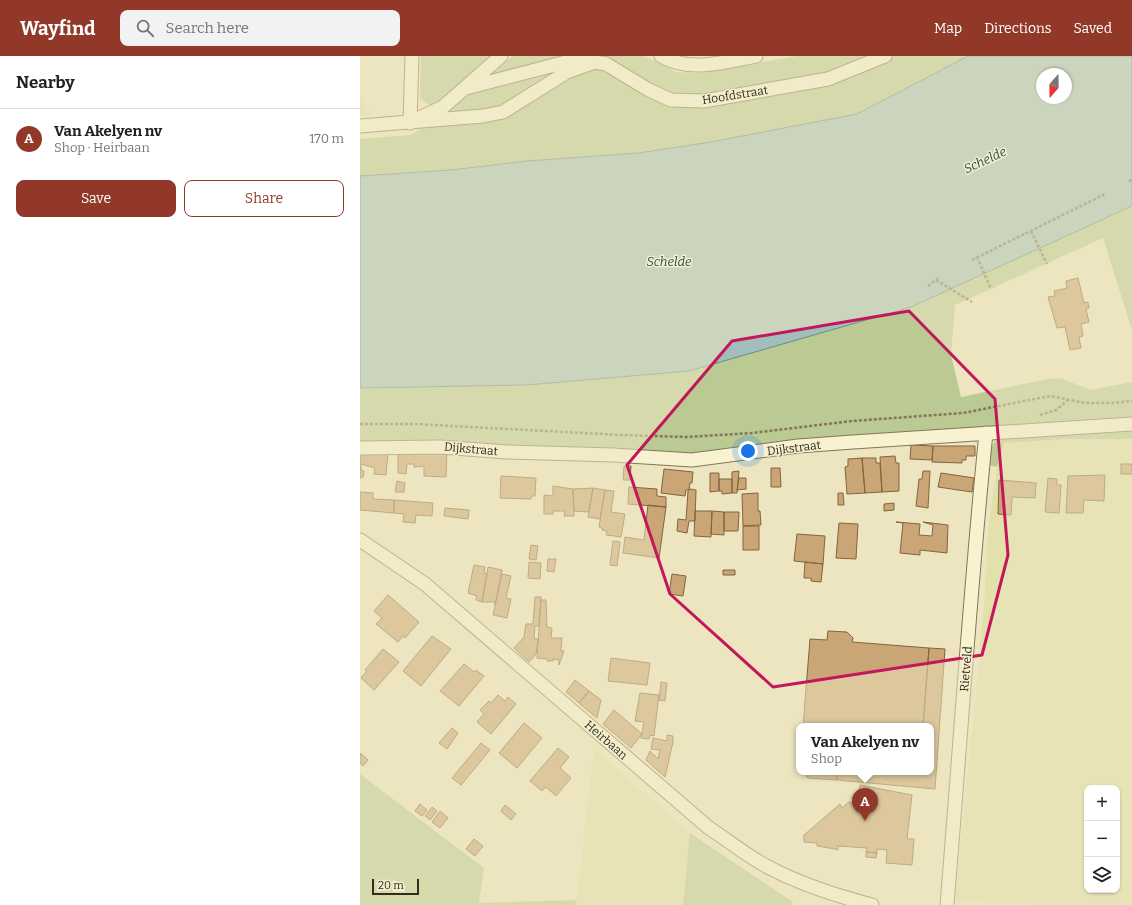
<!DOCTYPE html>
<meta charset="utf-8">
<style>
body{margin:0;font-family:Bitter,serif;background:#f2f2f2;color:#222}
.controls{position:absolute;right:12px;bottom:12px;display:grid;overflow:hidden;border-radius:8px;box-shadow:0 1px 3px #0004}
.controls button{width:36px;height:36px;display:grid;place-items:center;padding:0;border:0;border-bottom:1px solid #e0e0e0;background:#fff;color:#222;font:20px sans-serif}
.compass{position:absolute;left:676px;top:12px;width:36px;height:36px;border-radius:50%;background:#fff;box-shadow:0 1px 3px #0004;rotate:200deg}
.scale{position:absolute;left:12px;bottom:10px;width:47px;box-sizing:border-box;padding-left:4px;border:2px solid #342b1c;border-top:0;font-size:11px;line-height:14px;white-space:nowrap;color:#342b1c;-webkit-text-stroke:3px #f4efce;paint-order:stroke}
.you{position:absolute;left:388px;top:395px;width:14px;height:14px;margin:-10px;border:3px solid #fff;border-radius:50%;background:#1a73e8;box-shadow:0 0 0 6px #1a73e833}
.badge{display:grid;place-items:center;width:26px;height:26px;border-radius:50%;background:#923829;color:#fff;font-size:13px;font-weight:700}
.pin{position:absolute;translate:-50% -33px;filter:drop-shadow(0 1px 2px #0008)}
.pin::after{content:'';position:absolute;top:21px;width:14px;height:12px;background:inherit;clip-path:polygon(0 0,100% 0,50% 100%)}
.popup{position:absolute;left:436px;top:667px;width:138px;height:52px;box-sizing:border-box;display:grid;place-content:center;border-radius:8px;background:#fff;filter:drop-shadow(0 1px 3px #0005);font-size:13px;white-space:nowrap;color:#767676}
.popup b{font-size:15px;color:#222}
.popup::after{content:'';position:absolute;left:50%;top:100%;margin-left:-8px;border:8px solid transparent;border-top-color:#fff}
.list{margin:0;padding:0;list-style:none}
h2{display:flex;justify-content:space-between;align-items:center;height:52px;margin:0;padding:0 16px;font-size:17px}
h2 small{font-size:13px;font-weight:400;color:#767676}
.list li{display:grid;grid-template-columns:26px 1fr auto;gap:12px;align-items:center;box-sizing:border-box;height:60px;padding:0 16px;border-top:1px solid #e0e0e0}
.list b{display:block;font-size:15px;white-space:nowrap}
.list p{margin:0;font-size:13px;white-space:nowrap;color:#767676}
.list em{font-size:13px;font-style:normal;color:#767676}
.actions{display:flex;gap:8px;padding:12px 16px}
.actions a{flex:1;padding:9px 0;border:1px solid #923829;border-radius:8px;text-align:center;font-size:14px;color:#923829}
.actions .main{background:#923829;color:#fff}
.icon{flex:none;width:22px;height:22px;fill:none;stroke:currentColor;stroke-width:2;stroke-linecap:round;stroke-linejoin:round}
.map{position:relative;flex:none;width:772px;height:849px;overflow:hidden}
header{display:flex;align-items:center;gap:24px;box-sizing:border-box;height:56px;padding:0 20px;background:#923829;color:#fff}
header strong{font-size:19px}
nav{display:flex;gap:22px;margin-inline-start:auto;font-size:14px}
.search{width:280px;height:36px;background:#f2f2f2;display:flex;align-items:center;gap:10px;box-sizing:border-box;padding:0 14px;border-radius:8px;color:#767676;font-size:15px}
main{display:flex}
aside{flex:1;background:#fff}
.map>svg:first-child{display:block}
</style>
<header>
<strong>Wayfind</strong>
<div class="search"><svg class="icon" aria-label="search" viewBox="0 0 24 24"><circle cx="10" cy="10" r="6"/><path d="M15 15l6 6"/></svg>Search here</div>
<nav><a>Map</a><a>Directions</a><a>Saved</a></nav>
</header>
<main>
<aside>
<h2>Nearby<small></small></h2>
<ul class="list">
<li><span class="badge">A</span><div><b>Van Akelyen nv</b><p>Shop · Heirbaan</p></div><em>170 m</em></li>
</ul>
<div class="actions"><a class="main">Save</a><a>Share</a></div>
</aside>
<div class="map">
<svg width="772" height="849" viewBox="0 0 772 849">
<rect width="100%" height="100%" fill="#ece5bf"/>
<path fill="#e2e1ac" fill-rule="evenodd" d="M0 43 13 59H0Z
M705 383H772V849H679L595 846 624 550 628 474 637 411 644 387ZM727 732H757V834H727Z
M234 692 330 777 323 849H216Z"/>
<path fill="#bbca93" d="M61 0H135L78 47 71 50 60 42Z
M153 0H284L316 16 340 17 437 0H608L497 58 351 86 277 97 167 105 91 114 0 120V83L51 79 89 53Z
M772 150V274L743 182 595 249 591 299 601 341 688 323 700 322 731 334 772 326V383H705L644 387 637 411 628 409C629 396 631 389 640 380L360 399 0 388V332L329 315 551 251Z
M0 718 124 812 119 847 217 844 216 849H0Z
M330 777 433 846 432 849H323Z"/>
<path fill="#a2beba" stroke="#6a8b88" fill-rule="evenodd" d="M608 0H772V150L551 251 329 315 167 329 0 332V120L91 114 167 105 278 97 351 86 497 58ZM682 18H706V42H682Z"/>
<path fill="#caa575" stroke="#83643e" d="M718 222 724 247 728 246 729 252 726 253 729 266 721 268 723 280 719 281 721 292 710 294 705 271 697 272 688 241 695 240 694 235 707 232 706 225Z
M551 389 573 390 572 404 550 403Z
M573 390H615V400H606V404H602V407L572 406Z
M38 395 87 396 86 421 64 420V410L54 411V408H47L46 418 38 417Z
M28 396 26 419 14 418 15 412 1 408V414L4 415 3 421 0 422V398Z
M535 400 536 407H539V435L522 436 520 401Z
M502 402 505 437 487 438 485 411 488 410V403Z
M502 402H516V407H520L522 436 505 437Z
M761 408H772V418H761Z
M264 410H271L270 424H263Z
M411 412H420L421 431H411Z
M304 413 333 416 332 427H330L329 434H326L325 440 301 437Z
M379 415 377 437H372V416Z
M563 415H570L568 452 556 450 559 423H562Z
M350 417H359V435L350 436Z
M581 417 614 422 612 436 578 431Z
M745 419 744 445 724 444 723 457H706L708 420Z
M141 420 176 422 175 440H171V443L140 442Z
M379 422H386V433L377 434Z
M688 422 697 423V429H701L699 457 685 456Z
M359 423H372V437L362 438V435H359Z
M639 424 676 427 675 442 652 441 651 459 638 458Z
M37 425 45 427 44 436H35Z
M193 430 213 433 214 460H204L205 455H193V458H184V439L193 440Z
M269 431 297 433V440L306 441V451L268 448Z
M233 432 245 434 240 463 228 461Z
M233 432 229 456 214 455 213 433Z
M330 433 336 434 335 465H329L327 477 317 475 318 463 326 464 328 435Z
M245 434 254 435 251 456 265 458 261 481 246 479 247 475 242 474V472L239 471Z
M0 436 13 437V443L34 444V457L0 454Z
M398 437V455H400L401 469 383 470 382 438Z
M478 437H483L484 449H478Z
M34 444 73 447 72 460 56 459 55 467 43 466 44 458 34 457Z
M534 447V454L524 455V448Z
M288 449 306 451 299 502 263 497 265 481 284 484Z
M85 452 109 454 108 463 84 460Z
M335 455H352L351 481 334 480Z
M352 455 364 456V479L351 478Z
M364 456H379L378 475H364Z
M536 466 560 468 559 479 572 480 573 469 563 466 588 469 587 497 560 494V499L540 497 543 467Z
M479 467 498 468 496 503 476 502Z
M383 470H399V494H383Z
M437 478 465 480 463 508 434 505Z
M253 485 260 486 257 510 250 509Z
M171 489 178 490 176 504 169 503Z
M188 503H196L194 516 187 515Z
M169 506 181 507 180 523 168 522Z
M445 506 463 508 461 526 451 525V522H444Z
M114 509 125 511 124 517 127 518 122 546 116 544 117 540 108 537Z
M128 511 142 514 135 549V546H122Z
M363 514H375V519H363Z
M142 518 151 520 146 542 151 543 147 562 133 559Z
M312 518 326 520 323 540 309 538Z
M28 539 59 566 45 582 43 580 38 586 16 568 22 562 14 555Z
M175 541H181L179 570H175L174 583H178L176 598 169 606 154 592 164 581 166 568H173Z
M181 544H186L187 571 192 572 191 582H202L201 595H204L199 609V604L193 603V605H187V603L177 602Z
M468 575 487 576 493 582 492 586 569 592 563 670H443L450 583 467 584Z
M72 580 91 593 61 630 43 615Z
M569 592 585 593 575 733 477 724V716H571V670H563Z
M23 593 39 606 14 634 1 622 7 615 5 614Z
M251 602 290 607 287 629 248 625Z
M104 608 114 616 116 614 124 620 99 650 80 635Z
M215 624 229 635 219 647 206 636Z
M301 626 307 627 305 645 299 644Z
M229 635 241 644 237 662 219 647Z
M280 637 299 639 294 680 290 679 289 683 281 682 284 666 275 665Z
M138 639 145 645 148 641 156 648 131 678 117 666 124 658 120 654 129 645 131 647Z
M254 654 282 678 271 692 243 668Z
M164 667 182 682 157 712 139 697Z
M92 672 98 677 87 693 79 687Z
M307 679 313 680V686L305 721 286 704 290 695 298 703 300 694 291 693 293 682 307 685Z
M121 687 130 694 101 729 92 722Z
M198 692 209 701 200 712 211 722 196 740 186 731 182 735 170 725Z
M0 697 8 704 3 710 0 707Z
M443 716H477V724L448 722Z
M500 729 552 739 547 783H554L552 809 526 807 527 794 517 793V797L506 796 507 792 478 790V794L475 793 457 790V787L444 786V779L480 748 482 752 489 746 496 749Z
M60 748 67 754 62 760 55 755Z
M145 749 156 758 151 764 141 755Z
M72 751 77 755 70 764 65 760Z
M80 755 88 762 80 772 72 766Z
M114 783 123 790 115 800 106 793Z
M506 796 517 797 516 802 506 801Z"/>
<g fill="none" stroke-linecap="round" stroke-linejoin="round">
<defs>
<path id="minor" d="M301 0C331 17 364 6 396 0
M106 32 214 4H230
M59 62 83 51 141 0
M50 67 52 0
M0 70 123 60 143 56 207 16 235 6 246 8 289 34 311 44 344 45 468 23 525 0
M0 392 80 391 147 396 253 399 332 404 438 390 493 386 772 368
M0 484 65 528 349 772C369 785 387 800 408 811 440 828 477 840 512 849
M587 849C600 692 610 534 626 377"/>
</defs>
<use href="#minor" stroke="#847658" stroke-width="15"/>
<path stroke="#847658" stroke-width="2.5" stroke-dasharray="3 2" stroke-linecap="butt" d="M769 125 772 124
M671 175 687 208
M617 201 631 233
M612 204 745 138
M576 224 612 246
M568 230 580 221
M680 359 696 354 708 344
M0 368H55L261 379 327 381 392 377 492 365 603 357 690 340 726 347H753L772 345"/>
<use href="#minor" stroke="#f8f2d1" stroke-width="13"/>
</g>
<path d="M0 0H772V849H0ZM549 255 635 343 648 499 622 599 413 631 310 538 267 409 372 285Z" fill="#ece5bf" fill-opacity=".55" fill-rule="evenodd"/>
<path fill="none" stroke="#c2185b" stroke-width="3" stroke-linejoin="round" d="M549 255 635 343 648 499 622 599 413 631 310 538 267 409 372 285Z"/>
<g text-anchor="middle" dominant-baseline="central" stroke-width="3" stroke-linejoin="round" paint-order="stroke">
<g font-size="12" fill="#342b1c" stroke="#f4efce">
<text transform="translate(375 39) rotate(-9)">Hoofdstraat</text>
<text transform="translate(434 392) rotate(-7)">Dijkstraat</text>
<text transform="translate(111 393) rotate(5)">Dijkstraat</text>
<text transform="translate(606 613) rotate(-85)">Rietveld</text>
<text transform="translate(246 684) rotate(41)">Heirbaan</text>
</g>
<g font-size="13" font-style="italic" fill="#2b5054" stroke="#f4efce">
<text transform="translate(625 104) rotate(-25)">Schelde</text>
<text x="309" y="205">Schelde</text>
</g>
</g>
</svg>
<div class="controls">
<button>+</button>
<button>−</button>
<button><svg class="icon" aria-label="layers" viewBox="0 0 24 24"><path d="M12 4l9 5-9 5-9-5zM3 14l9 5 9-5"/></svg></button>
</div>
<svg class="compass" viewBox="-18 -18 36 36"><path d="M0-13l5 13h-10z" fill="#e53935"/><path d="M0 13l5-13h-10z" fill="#767676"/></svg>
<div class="scale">20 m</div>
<div class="you"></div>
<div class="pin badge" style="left:505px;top:765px">A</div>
<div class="popup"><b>Van Akelyen nv</b>Shop</div>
</div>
</main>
